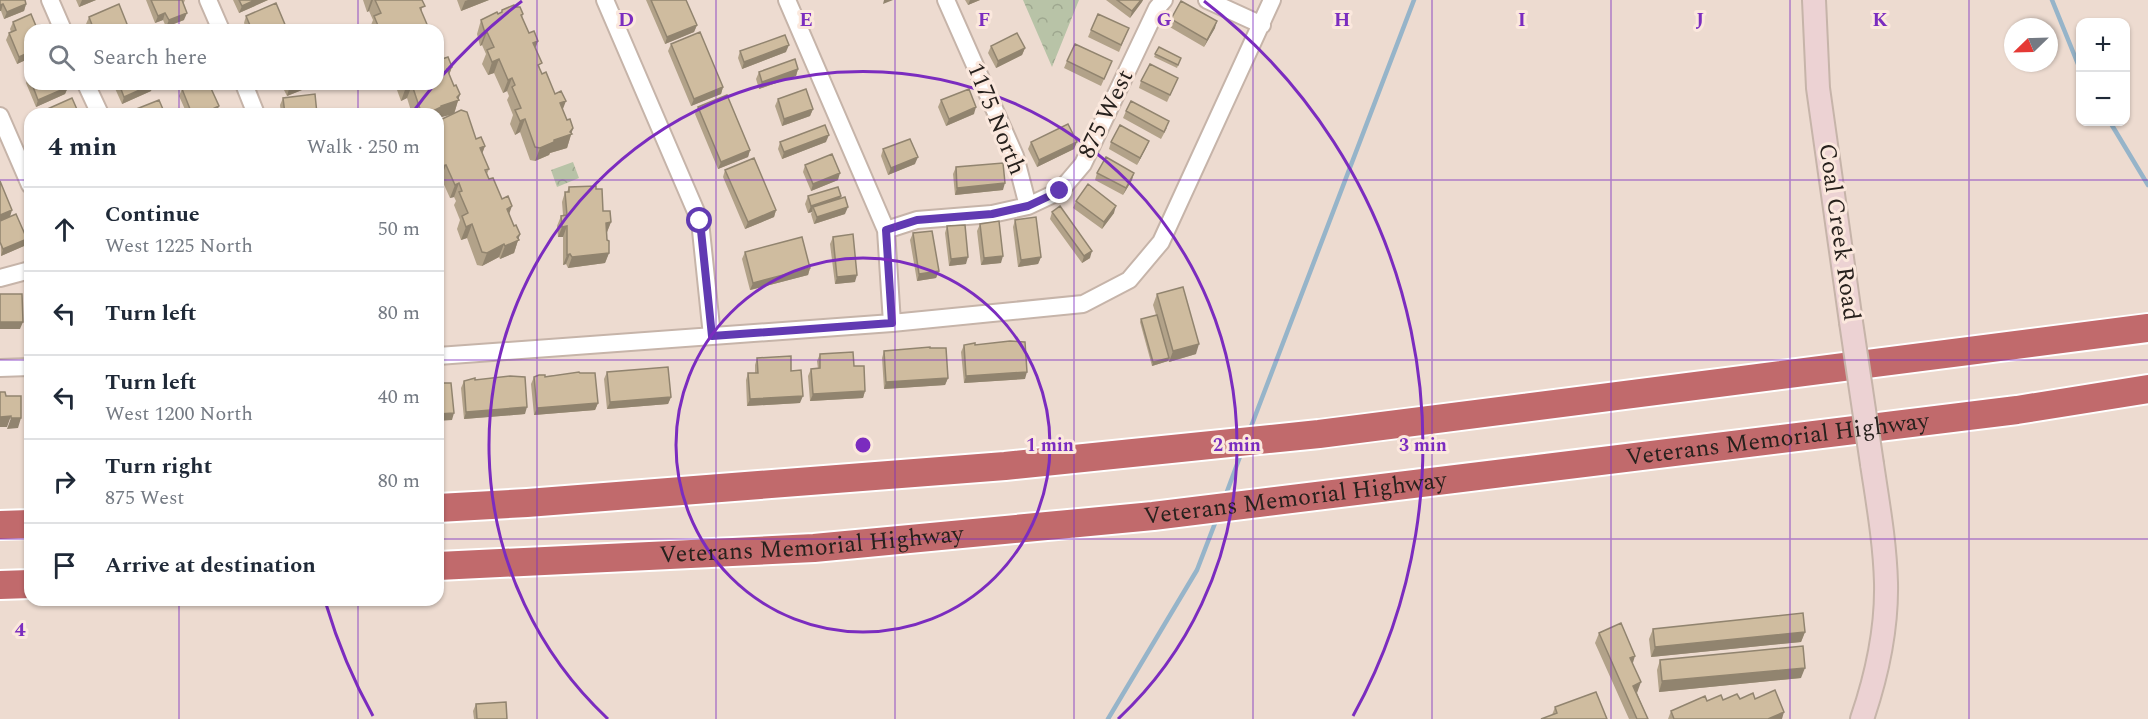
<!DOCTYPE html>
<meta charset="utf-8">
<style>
body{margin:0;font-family:Spectral,serif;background:#f2f2f3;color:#1f2937}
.controls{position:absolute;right:18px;top:18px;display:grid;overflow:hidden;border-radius:12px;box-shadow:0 2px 4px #0004}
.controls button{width:54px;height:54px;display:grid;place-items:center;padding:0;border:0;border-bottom:2px solid #e0e1e3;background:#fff;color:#1f2937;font:30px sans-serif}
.compass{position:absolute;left:2004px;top:18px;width:54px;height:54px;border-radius:50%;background:#fff;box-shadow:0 2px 4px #0004;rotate:247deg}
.stop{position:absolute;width:18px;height:18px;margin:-14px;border:4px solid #613ab2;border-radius:50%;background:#fff}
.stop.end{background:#613ab2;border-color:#fff;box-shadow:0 2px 6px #0008}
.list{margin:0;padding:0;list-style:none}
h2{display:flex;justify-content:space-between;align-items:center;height:78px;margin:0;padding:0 24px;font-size:26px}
h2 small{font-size:20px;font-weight:400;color:#747a83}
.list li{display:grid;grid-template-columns:39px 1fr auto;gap:18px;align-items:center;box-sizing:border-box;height:84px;padding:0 24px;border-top:2px solid #e0e1e3}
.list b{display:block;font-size:22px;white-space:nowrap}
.list p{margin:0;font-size:20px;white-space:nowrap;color:#747a83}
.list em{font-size:20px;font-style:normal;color:#747a83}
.icon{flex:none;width:33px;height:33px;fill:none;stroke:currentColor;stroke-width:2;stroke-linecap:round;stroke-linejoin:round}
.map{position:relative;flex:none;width:2148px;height:719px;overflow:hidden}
.search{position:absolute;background:#fff;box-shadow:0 2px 4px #0004;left:24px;top:24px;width:420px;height:66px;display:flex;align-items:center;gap:15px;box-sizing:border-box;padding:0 21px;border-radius:18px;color:#747a83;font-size:22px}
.panel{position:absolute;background:#fff;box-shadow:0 2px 4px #0004;left:24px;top:108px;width:420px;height:498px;border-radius:18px}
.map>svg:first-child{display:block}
</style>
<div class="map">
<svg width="2148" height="719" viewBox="0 0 2148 719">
<defs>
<pattern id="forest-crowns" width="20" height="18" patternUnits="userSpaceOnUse" patternTransform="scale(1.5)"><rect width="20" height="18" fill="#b8c3a7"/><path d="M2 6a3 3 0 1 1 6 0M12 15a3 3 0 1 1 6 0" fill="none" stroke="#9ea78f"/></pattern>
</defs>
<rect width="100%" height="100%" fill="#eddbd0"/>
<path fill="url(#forest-crowns)" d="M1023 0H1079L1052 67Z
M573 162 579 178 557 187 551 170Z"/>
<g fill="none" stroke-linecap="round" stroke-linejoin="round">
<path stroke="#96b4c9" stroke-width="4.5" d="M2052 0 2080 69
M2110 122 2148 185
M1249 432 1414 0
M1225 497 1242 451
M1108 719 1197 570 1217 518"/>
<defs>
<path id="street" d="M50 0 63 30
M208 0 221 30
M605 0 700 221 712 336
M787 0 886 230 892 323
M946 0 1015 156 1028 206
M1207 0 1262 25
M86 84 100 114
M244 84 256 114
M0 116 30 185
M886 230 917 220 992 214 1028 206 1060 191 1083 164 1157 8 1164 0
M0 278 30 270
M438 356 892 323 1083 304 1129 280 1161 242 1272 0
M0 368 30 367"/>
<path id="secondary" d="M1814 0 1818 88 1851 322
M1862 719C1877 675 1887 630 1886 583 1885 543 1878 504 1872 464"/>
<g id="highway">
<path d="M438 508 527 503 1005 466 1319 434 2148 328"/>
<path d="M0 525 30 524"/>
<path id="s1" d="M438 566 814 548 1153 516 2017 410 2148 389"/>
<path d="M0 585 30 584"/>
</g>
</defs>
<use href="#street" stroke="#c6b4a9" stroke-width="20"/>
<use href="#secondary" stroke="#c6b4a9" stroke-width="26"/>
<use href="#highway" stroke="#fff" stroke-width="32"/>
<use href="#street" stroke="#fff" stroke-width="16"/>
<use href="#secondary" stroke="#ecd2d3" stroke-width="22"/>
<use href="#highway" stroke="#c16a6c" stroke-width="28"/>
<defs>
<path id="secondary-bridge" d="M1851 322 1872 464"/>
</defs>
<use href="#secondary-bridge" stroke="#c6b4a9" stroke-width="26" stroke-linecap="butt"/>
<use href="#secondary-bridge" stroke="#ecd2d3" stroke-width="22"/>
</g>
<path fill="#b2a289" d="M0 0 26 4 24 11 4 19 1 11H0Z
M76 0H96L79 7Z
M146 0H185L183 5 184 20 166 27 163 20 155 23Z
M233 0H268L239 13Z
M363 0H422V14L428 30H369L373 20 369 11 367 12Z
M457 0H489L461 11Z
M646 0H686L697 25 694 32 665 44Z
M965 0H980L968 5Z
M1106 0H1143L1130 18Z
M515 7 523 14 522 18 529 33 538 41 535 48 540 69 542 74 555 94 567 120 573 128 567 148 550 153 549 155 535 161 530 160 520 132 515 135 510 124 513 115 507 100 509 96 507 91 503 93 494 73 488 75 482 64 486 54 482 45 480 46 477 34 481 20 501 13 502 10Z
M246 16 286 27 285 30H247L244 23Z
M89 17 129 29 89 30 86 24Z
M1171 19 1215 28 1204 47 1168 26Z
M13 22 36 26 30 30V58L17 64 6 40 9 33 11 32 10 29Z
M1129 28 1119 52 1088 37 1091 30Z
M671 44 723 87 721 94 691 106 668 51Z
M991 46 1025 48 1022 55 996 68 988 53Z
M1159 47 1181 58 1177 68 1154 57Z
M740 51 786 52 742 69 738 58Z
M442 59 452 67 449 75 454 86 460 94 454 114H412L407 98 401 101 397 90 399 84H438Z
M1067 61 1109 68 1101 86 1064 68Z
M798 69 796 76 759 89 756 79 759 72Z
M30 75V84H66L68 87 65 94 36 107 26 83 28 76Z
M1178 78 1167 102 1139 88 1141 81Z
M113 84H153L151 91 122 104Z
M270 84H304L302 90 287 96 282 86 272 90Z
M182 89 219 106 216 113 187 114 179 96Z
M283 98 317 114H281L280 105Z
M778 99 813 109 810 116 782 126 775 106Z
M941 100 974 114 946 126 938 107Z
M698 107 750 150 748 157 718 169 695 114Z
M1126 111 1167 128 1161 139 1123 118Z
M438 121 476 139 485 146 482 154 489 169 487 174 489 179 502 199 514 226 520 234 514 253 500 259 499 257 482 266 477 265 467 238 461 240 457 229 460 220 454 205 456 201 454 197 450 198 441 178 438 179Z
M1149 141 1146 148 1137 165 1109 149 1111 142Z
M780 142H826L782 159 778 149Z
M1031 142 1074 149 1037 167 1028 149Z
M883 149 915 164 888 175 881 156Z
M805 165 838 180 811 191 803 172Z
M956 167 1003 190 955 195 953 174Z
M725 170 776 210 774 217 745 229 723 177Z
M1097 173 1132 180 1123 195 1095 180Z
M569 187 596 189 603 211 611 222 607 232 606 233 609 253 605 263 568 268 566 264 563 265V237H558L557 226 561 216 563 215 562 202 565 192H567Z
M808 196H841L840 198 845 214 814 224 811 214 812 212 808 213 805 204Z
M1076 201 1114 213 1102 229 1073 208Z
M1052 212 1090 258 1082 263 1050 219Z
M1015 220 1041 257 1038 264 1018 267 1013 227Z
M0 221 27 239 24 246 1 256Z
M980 224 1001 263 981 265 977 231Z
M947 226 966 264 949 266 945 233Z
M913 233 939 271 936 278 917 281 910 240Z
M833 237 855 282 835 284 830 244Z
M745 252 810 268 808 275 750 290 742 259Z
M30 292V337L27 299Z
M1157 294 1196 354 1169 362 1168 360V361L1152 366 1140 322 1141 319 1156 315 1153 305Z
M964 345 1025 379 964 383 961 352Z
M930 348 948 378 945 385 884 389 882 358 884 351Z
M820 354 854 366 865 391 863 398 810 401 808 376 811 369H818L817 361Z
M757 358 791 371 800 403 747 406 746 380 748 373H755V365Z
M607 372 671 397 668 404 607 409 604 379Z
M580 373 598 403 595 410 534 415 531 384 534 377Z
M475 380 525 414 464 419 461 388 464 381Z
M1653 629 1805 632 1801 642 1651 657 1649 639Z
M1599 633 1633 664 1637 693 1648 719H1629L1595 643Z
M1660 660 1801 678 1659 692 1657 670Z
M1755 699 1782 719H1668L1671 711 1707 701Z
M476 704 507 719H474L473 711Z
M1555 707 1607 719 1552 715Z"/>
<path fill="#91846f" d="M82 0H96L79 7Z
M255 0H268L239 13 242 6Z
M371 0H373L369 11 367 12Z
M468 0H489L461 11 465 1Z
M884 0H893L883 4Z
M970 0H980L968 5Z
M1141 0H1143L1142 2 1130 18 1132 11Z
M3 4 1 11H0V5Z
M26 4 24 11 4 19 7 12Z
M165 13 163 20 155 23 158 16Z
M187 13 184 20 166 27 169 20Z
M1217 21 1215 28 1204 47 1207 40Z
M386 25 384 30H378L379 28Z
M697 25 694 32 665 44 667 37Z
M487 32 482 45 480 46 485 33Z
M538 41 533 54V43Z
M789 45 786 52 742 69 744 62Z
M1025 48 1022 55 996 68 998 61Z
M30 52V58L17 64 19 57Z
M499 59 494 73 488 75 492 62Z
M452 67 447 80V69Z
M798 69 796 76 759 89 762 82Z
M512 78 507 91 503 93 508 80Z
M153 84 151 91 122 104 124 97Z
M275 84H283L282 86 272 90Z
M301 84H304L302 90 287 96 289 89Z
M412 85 407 98 401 101 406 87Z
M68 87 65 94 36 107 38 100Z
M723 87 721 94 691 106 694 99Z
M460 94 454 114 438 118V114H427L457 97Z
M566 101 561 114 560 103Z
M219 106 216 113 207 114 208 111Z
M976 107 974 114 946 126 949 119Z
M813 109 810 116 782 126 784 119Z
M525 119 520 132 515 135 520 121Z
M573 128 567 148 550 153 549 155 535 161 540 148 570 132Z
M829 135 826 142 782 159 784 152Z
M1149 141 1146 148 1137 165 1140 158Z
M1077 142 1074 149 1037 167 1039 160Z
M485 146 480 159V148Z
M750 150 748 157 718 169 721 162Z
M918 157 915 164 888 175 891 168Z
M446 165 441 178 438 179V171L439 167Z
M840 173 838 180 811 191 813 184Z
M1134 173 1132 180 1123 195 1126 188Z
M459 183 454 197 450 198 455 185Z
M1005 183 1003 190 955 195 957 188Z
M841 196 839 203 813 207 812 212 808 213 811 206Z
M512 206 507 220V209Z
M1116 206 1114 213 1102 229 1104 222Z
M848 207 845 214 814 224 817 217Z
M12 210 10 217 0 221V215Z
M776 210 774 217 745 229 748 222Z
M611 222 607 232 602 233 606 223Z
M472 224 467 238 461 240 466 227Z
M567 226 563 237H558L562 227Z
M520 234 514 253 500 259 505 246 517 237Z
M27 239 24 246 1 256 3 249Z
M504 244 499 257 482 266 487 253Z
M1092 251 1090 258 1082 263 1084 256Z
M609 253 605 263 568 268 572 257Z
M570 254 566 264 563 265 567 255Z
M1003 256 1001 263 981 265 984 258Z
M968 257 966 264 949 266 951 259Z
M1041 257 1038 264 1018 267 1021 260Z
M810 268 808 275 750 290 753 283Z
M939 271 936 278 917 281 919 274Z
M857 275 855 282 835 284 837 277Z
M0 322H23L20 329H0Z
M1199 344 1196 354 1169 362 1173 351Z
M1169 358 1168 361 1152 366 1153 362Z
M1027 372 1025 379 964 383 966 376Z
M948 378 945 385 884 389 886 382Z
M865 391 863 398 810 401 813 394Z
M803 396 800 403 747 406 750 399Z
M671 397 668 404 607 409 610 402Z
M598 403 595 410 534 415 537 408Z
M527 407 525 414 464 419 466 412Z
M454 413 452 420 438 421V414Z
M11 416 7 427H0V417Z
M11 418H21L18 428 7 429Z
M1805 632 1801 642 1651 657 1655 647Z
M1635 656 1632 666 1630 658Z
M1805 668 1801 678 1659 692 1662 681Z
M1641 682 1637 693 1633 686Z
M1784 712 1782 719H1768Z"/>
<path fill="#cfbc9f" stroke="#91846f" stroke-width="1.5" d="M0 0H25L26 4 7 12 3 4 0 5Z
M151 0H183H182L187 13 169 20 165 13 158 16Z
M239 0H255L242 6Z
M375 0H422L425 6 420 8 429 29 388 30 386 25 379 28 374 16 381 13Z
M651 0H686L697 25 667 37Z
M1117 0H1141L1132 11Z
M1181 1 1217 21 1207 40 1171 19Z
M276 3 286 27 280 30H252L246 16Z
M119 4 129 29 94 30 89 17Z
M514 5 515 7H520L523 14 521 15 529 33 534 31 538 41 533 43 542 63 538 65 542 74 546 72 555 94 561 91 566 101 560 103 567 120 570 119 573 128 570 132 572 134 554 140V142L540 148 535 147 525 119 520 121 515 110 521 108 512 87 515 85 512 78 508 80 499 59 492 62 487 50 494 47 487 32 485 33 481 20 497 12 498 14 502 12V10Z
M31 14 36 26 40 25 42 30H30V52L19 57 9 33 16 30 13 22Z
M1098 14 1129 28 1121 45 1091 30Z
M700 32 723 87 694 99 671 44Z
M1017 33 1025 48 998 61 991 46Z
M785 35 789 45 744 62 740 51Z
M1075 44 1112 61 1104 79 1067 61Z
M1159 47 1181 58 1178 65 1155 54Z
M438 51 442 59 448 57 452 67 447 69 454 86 456 85 460 94 457 97 459 100 441 106V107L427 114 421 112 412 85 406 87 405 84H438Z
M795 59 798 69 762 82 759 72Z
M1150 64 1178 78 1170 95 1141 81Z
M32 84H66L68 87 38 100Z
M119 84H153L124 97Z
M194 84H209L219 106 208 111 210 114H192L182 89Z
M287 84H301L289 89Z
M806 89 813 109 784 119 778 99Z
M969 89 976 107 949 119 941 100Z
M315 94 317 114H285L283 98Z
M727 95 750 150 721 162 698 107Z
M72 98 79 114H44L43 111Z
M159 100 165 114H136L134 110Z
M1131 101 1169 121 1164 132 1126 111Z
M461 110 467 112 476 139 481 137 485 146 480 148 489 169 485 170 489 179 493 178 502 199 508 196 512 206 507 209 514 226 516 225 520 234 517 237 519 240 505 246 504 244 487 253 482 252 472 224 466 227 462 216 468 213 459 192 462 191 459 183 455 185 446 165 439 167 438 165V154L441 153 438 147V121Z
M1068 124 1077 142 1039 160 1031 142Z
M825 125 829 135 784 152 780 142Z
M1120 125 1149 141 1140 158 1111 142Z
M910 139 918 157 891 168 883 149Z
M832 154 840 173 813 184 805 165Z
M1106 157 1134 173 1126 188 1097 173Z
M754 158 776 210 748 222 725 170Z
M1003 163 1005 183 957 188 956 167Z
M0 181 12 210 0 215Z
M1088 184 1116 206 1104 222 1076 201Z
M596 186V189H602L603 211H610L611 222 606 223 607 240 609 241V253L572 257 570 254 567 255V226L562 227 561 216 567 215 565 192H569V187Z
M838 187 841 196 811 206 808 196Z
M845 197 848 207 817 217 813 207Z
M1060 206 1092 251 1084 256 1052 212Z
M16 214 27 239 3 249 0 242V221Z
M1036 217 1041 257 1021 260 1015 220Z
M999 221 1003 256 984 258 980 224Z
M965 225 968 257 951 259 947 226Z
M932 231 939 271 919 274 913 233Z
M853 234 857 275 837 277 833 237Z
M802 237 810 268 753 283 745 252Z
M1183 287 1199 344 1173 351 1157 294Z
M0 294H22L23 322H0Z
M1157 315 1169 358 1153 362 1141 319Z
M1010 341 1025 342 1027 372 966 376 964 345 975 343V345Z
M930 347V348H946L948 378 886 382 884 351Z
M853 352 854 366H864L865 391 813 394 811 369 820 368V354Z
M791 356V371L801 370 803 396 750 399 748 373H758L757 358Z
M668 367 671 397 610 402 607 372Z
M579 372 580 373H595L598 403 537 408 534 377 539 375H545V377Z
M510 376 525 377 527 407 466 412 464 381 475 378V380Z
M438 383H451L454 413 438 414Z
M0 392H5L6 396H21V418H11V416L0 417Z
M1803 613 1805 632 1655 647 1653 629Z
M1621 623 1635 656 1630 658 1641 682 1633 686 1648 719H1637L1599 633Z
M1803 646 1805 668 1662 681 1660 660Z
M1775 690 1784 712 1768 719H1674L1671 711 1705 696 1707 701 1721 695 1723 700 1737 694 1740 699 1753 693 1755 699Z
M1596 692 1607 719H1541L1557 713 1555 707Z
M506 702 507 719H477L476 704Z"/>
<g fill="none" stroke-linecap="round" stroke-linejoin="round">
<path stroke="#613ab2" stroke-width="8" d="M700 221 712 336 892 323 886 230 917 220 992 214 1028 206 1060 191"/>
</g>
<path fill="none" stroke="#7b2cbf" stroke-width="1.5" stroke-opacity="0.55" d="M179 0V30M358 0V30M537 0V719M716 0V719M895 0V719M1074 0V719M1253 0V719M1432 0V719M1611 0V719M1790 0V719M1969 0V719M179 84V114M358 84V114M0 180H30M438 180H2148M0 360H30M438 360H2148M0 539H30M438 539H2148M179 600V719M358 600V719"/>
<g fill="none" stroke="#7b2cbf" stroke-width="3">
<circle cx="863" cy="445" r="187"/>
<path d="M608 719A374 374 0 1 1 1118 719"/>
<path d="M373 716A560 560 0 0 1 326 604M413 112A560 560 0 0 1 434 85M440 78A560 560 0 0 1 522 1M1204 1A560 560 0 0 1 1353 716"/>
</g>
<g text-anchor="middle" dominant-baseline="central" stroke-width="6" stroke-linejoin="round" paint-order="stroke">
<g font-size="24" fill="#27211d" stroke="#fbe8dd">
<text transform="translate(1106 114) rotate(-64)">875 West</text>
<text transform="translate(996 119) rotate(68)">1175 North</text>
<text transform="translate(1839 232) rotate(82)">Coal Creek Road</text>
<text stroke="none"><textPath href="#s1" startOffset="1346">Veterans Memorial Highway</textPath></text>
<text stroke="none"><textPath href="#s1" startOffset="860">Veterans Memorial Highway</textPath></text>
<text stroke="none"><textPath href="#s1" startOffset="374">Veterans Memorial Highway</textPath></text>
</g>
</g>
<g font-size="20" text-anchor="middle" font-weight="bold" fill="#7b2cbf" stroke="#fbe8dd" stroke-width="6" stroke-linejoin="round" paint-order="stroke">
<text x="626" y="26">D</text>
<text x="806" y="26">E</text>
<text x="984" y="26">F</text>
<text x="1164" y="26">G</text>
<text x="1342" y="26">H</text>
<text x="1522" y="26">I</text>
<text x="1700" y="26">J</text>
<text x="1880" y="26">K</text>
<text x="20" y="636">4</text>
</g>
<circle cx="863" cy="445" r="9" fill="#7b2cbf" stroke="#fbe8dd" stroke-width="3"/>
<g font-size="18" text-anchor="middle" font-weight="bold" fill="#7b2cbf" stroke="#fbe8dd" stroke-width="6" stroke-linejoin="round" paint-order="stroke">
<text x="1050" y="451">1 min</text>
<text x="1237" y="451">2 min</text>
<text x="1423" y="451">3 min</text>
</g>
</svg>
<div class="controls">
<button>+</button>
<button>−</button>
</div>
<svg class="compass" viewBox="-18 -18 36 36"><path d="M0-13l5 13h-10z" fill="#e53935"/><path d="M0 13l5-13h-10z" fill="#747a83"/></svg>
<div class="stop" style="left:700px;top:221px"></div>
<div class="stop end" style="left:1060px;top:191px"></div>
<div class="search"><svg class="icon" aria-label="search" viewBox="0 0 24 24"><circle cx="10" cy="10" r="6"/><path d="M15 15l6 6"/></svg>Search here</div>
<section class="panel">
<h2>4 min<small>Walk · 250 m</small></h2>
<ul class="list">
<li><svg class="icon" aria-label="ahead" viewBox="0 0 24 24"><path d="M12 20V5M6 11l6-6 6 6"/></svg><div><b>Continue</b><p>West 1225 North</p></div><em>50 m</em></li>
<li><svg class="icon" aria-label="left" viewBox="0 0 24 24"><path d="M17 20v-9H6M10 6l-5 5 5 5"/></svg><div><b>Turn left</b></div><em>80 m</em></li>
<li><svg class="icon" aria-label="left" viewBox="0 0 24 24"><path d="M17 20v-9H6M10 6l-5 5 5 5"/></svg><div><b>Turn left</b><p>West 1200 North</p></div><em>40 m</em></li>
<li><svg class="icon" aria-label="right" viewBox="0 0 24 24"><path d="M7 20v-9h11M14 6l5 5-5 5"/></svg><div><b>Turn right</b><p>875 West</p></div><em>80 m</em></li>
<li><svg class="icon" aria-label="arrive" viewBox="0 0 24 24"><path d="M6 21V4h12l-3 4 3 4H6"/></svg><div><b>Arrive at destination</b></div></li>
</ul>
</section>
</div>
